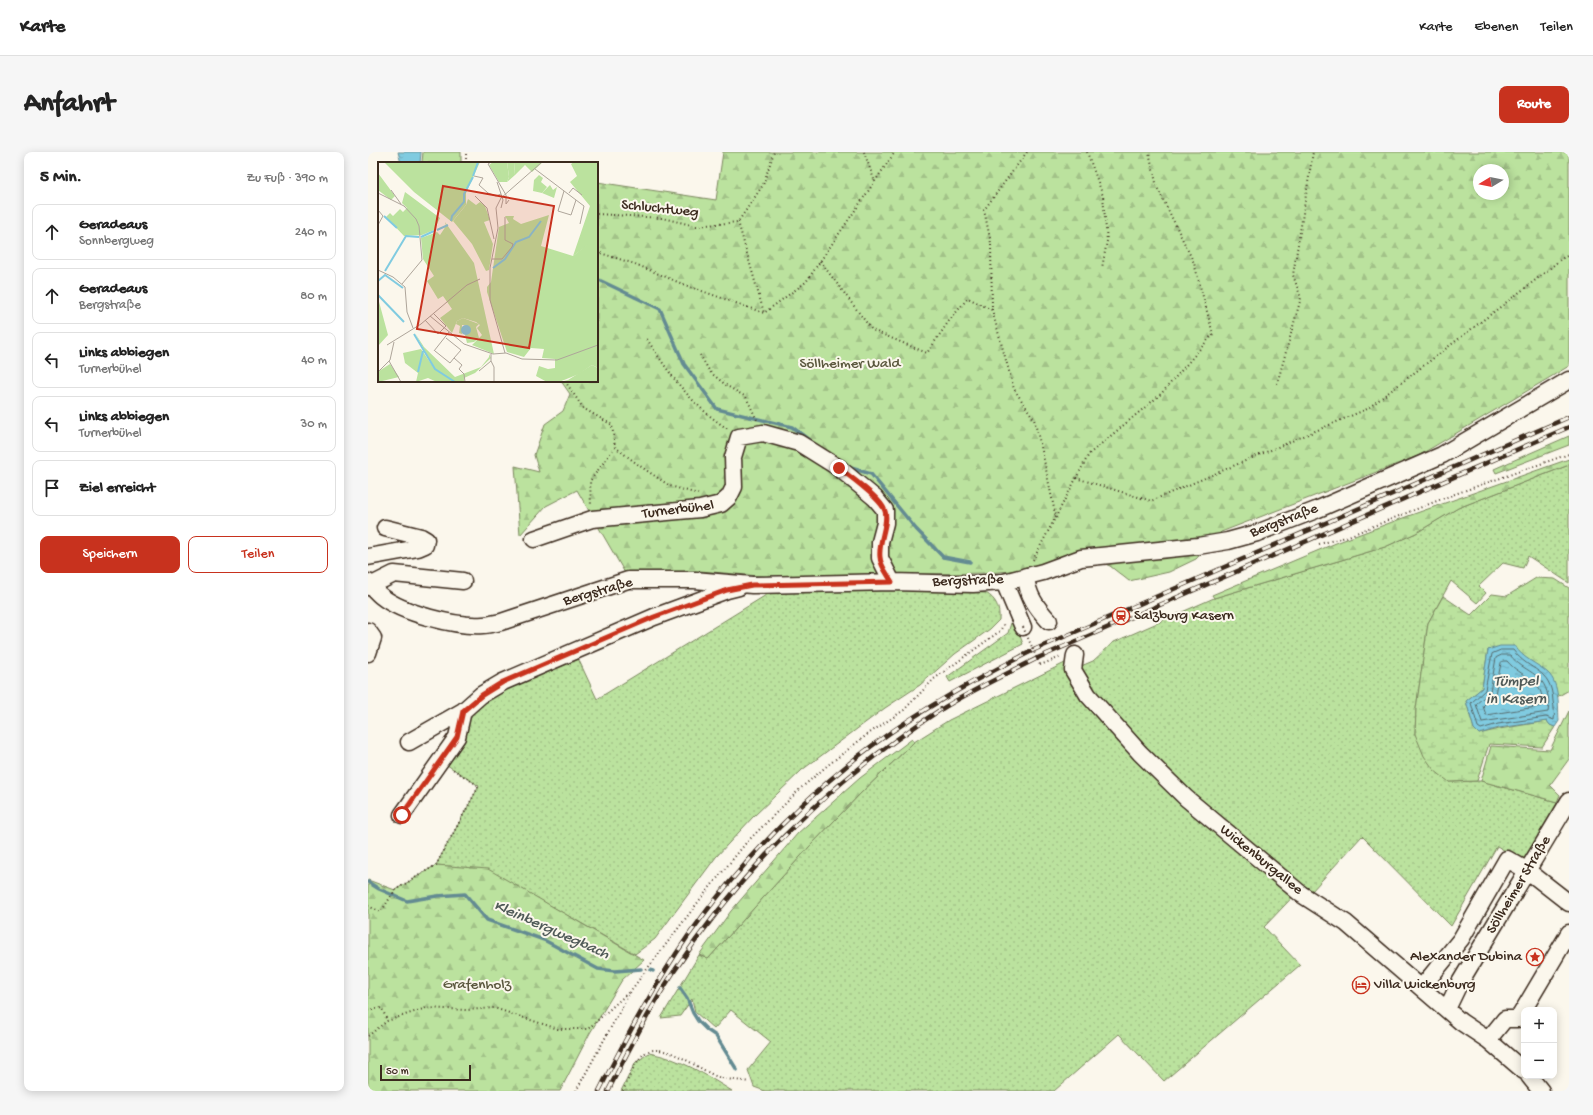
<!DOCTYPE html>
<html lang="de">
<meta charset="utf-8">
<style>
body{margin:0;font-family:"Gochi Hand",sans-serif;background:#f6f6f6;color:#222}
.controls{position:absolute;right:12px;bottom:12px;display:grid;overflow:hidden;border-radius:8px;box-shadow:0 2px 10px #0003}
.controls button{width:36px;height:36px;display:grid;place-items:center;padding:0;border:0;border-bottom:1px solid #e0e0e0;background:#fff;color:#222;font:20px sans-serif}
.compass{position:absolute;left:1105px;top:12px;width:36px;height:36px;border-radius:50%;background:#fff;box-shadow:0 2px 10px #0003;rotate:260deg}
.scale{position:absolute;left:12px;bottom:10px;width:91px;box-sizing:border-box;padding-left:4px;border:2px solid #3b2a1e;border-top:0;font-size:11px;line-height:14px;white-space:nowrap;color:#3b2a1e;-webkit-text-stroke:3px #fbf7ec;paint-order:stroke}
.stop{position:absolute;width:12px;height:12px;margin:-9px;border:3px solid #c8321e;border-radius:50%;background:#fff}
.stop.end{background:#c8321e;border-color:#fff;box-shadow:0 1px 4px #0008}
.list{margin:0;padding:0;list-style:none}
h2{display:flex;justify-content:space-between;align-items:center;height:52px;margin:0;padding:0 16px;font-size:17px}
h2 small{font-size:13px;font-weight:400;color:#767676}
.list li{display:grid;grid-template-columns:26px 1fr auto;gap:12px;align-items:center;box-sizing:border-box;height:56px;margin:0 8px 8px;padding:0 8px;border:1px solid #e0e0e0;border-radius:8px}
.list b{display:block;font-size:15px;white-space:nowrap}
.list p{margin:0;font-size:13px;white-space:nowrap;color:#767676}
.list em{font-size:13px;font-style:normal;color:#767676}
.actions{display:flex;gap:8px;padding:12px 16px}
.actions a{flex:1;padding:9px 0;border:1px solid #c8321e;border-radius:8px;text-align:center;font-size:14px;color:#c8321e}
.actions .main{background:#c8321e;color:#fff}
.icon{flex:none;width:22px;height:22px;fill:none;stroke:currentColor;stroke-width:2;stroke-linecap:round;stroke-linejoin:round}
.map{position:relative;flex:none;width:1201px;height:939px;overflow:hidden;border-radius:8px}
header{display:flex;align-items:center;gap:24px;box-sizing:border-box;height:56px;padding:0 20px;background:#fff;border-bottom:1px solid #e0e0e0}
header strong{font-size:19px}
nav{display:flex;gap:22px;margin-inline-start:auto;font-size:14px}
.intro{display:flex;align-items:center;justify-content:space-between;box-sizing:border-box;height:96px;padding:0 24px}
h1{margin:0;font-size:28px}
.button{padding:10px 18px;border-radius:8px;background:#c8321e;color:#fff;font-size:14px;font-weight:700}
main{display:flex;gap:24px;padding:0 24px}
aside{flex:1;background:#fff;border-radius:8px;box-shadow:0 2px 10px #0003}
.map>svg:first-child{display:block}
</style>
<header>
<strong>Karte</strong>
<nav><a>Karte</a><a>Ebenen</a><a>Teilen</a></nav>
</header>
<div class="intro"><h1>Anfahrt</h1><a class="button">Route</a></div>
<main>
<aside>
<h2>5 Min.<small>Zu Fuß · 390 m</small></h2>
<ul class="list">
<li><svg class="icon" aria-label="ahead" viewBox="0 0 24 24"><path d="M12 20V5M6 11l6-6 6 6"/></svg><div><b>Geradeaus</b><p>Sonnbergweg</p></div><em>240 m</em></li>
<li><svg class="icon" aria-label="ahead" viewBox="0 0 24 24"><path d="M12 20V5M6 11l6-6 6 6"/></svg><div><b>Geradeaus</b><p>Bergstraße</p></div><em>80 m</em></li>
<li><svg class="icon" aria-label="left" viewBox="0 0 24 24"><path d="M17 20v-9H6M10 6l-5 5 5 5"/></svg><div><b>Links abbiegen</b><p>Turnerbühel</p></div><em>40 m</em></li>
<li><svg class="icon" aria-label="left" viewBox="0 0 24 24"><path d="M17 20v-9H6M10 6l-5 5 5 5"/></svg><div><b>Links abbiegen</b><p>Turnerbühel</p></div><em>30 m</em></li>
<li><svg class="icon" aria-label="arrive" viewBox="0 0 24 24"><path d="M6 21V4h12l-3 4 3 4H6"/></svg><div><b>Ziel erreicht</b></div></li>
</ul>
<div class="actions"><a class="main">Speichern</a><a>Teilen</a></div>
</aside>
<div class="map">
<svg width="1201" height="939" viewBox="0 0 1201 939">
<defs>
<pattern id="grass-dots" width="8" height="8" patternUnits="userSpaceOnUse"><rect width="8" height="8" fill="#bbe29e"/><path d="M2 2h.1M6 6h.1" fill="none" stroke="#a2c288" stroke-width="1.8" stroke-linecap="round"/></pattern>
<pattern id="forest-firs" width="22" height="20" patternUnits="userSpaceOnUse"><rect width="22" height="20" fill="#bbe29e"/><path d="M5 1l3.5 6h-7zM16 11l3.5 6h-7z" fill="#a2c288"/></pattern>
<pattern id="wetland-marsh" width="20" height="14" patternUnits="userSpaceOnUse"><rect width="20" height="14" fill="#bbe29e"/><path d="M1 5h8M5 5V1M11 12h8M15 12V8" fill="none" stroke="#a2c288"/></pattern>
<pattern id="water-ripples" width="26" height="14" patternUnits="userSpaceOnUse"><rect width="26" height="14" fill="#80cbe0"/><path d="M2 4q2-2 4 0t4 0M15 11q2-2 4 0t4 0" fill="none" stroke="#70aec0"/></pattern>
</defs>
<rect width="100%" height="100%" fill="#fbf7ec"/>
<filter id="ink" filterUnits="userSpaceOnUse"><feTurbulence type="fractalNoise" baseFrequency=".025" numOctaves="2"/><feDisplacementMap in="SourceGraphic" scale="8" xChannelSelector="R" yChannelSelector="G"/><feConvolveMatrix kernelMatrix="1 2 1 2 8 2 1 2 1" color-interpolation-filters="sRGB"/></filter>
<g filter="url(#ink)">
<path fill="url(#grass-dots)" stroke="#7b865e" d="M1201 313V431L1160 404 1155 416 1135 411 1111 434 1118 441 1109 451 1083 429 1060 471 1048 557 1047 582 1081 630 1113 629 1189 650V655L1156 710 1129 694 1083 774 994 684 943 740 935 734 896 775 932 813 796 929 751 882 686 939H397L386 935 380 918 403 890 363 858 346 877 327 860 324 847 312 864 293 866 331 803 340 807 441 695 492 642 546 590 581 568 701 509 706 517 725 509 746 490 846 446 1017 395 1048 381 1090 356Z
M471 438H555L618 441C628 447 632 456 631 468L622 477 587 502 552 533 517 556 434 618 385 665 348 705 287 787 267 802 120 718 68 713 111 634 76 611 92 585 104 560 136 536 208 502 229 547 403 440Z
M647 470 655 492 582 530 579 525 640 481 643 471Z
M281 901C314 907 336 922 364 939H253L267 911Z"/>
<path fill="url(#forest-firs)" stroke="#7b865e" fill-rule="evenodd" d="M355 0H1201V214L1050 304 853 380 828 407 801 420 761 429 742 414 713 402 666 417 619 421 403 425 332 419 257 421 209 338 178 354 152 383 147 314 171 320 166 303 177 272 195 259 202 242 193 229H229V30L348 48ZM1111 18H1135V42H1111Z
M1201 284V293L1128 321 1126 317Z
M1201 307V313L1090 356 1048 381 1017 395 846 446 844 443 968 391 1043 363Z
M1201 559V607L1182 633 1192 643 1189 650 1113 629 1123 594 1182 598Z
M544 587 546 590 492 642 441 695 340 807 331 803 363 759 430 681 492 626Z
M68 713 120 717 276 808 254 828 222 881 192 939H0V728L27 738Z"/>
<path fill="url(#wetland-marsh)" stroke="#7b865e" d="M1168 426 1187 427 1201 436V538L1189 545 1186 532 1181 522 1152 502 1147 494 1120 498 1114 536 1098 549 1106 577 1111 582 1131 577 1179 569 1182 573 1187 575 1174 595 1121 592 1109 629 1081 630 1066 618 1056 604 1047 582 1048 557 1060 471 1075 444 1103 463 1124 442 1139 444Z"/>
<path fill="#bbe29e" stroke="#7b865e" d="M55 0H93V11H54Z"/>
<path fill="url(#water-ripples)" stroke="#648b92" d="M30 0H53L52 11H33Z
M1132 494H1147C1155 507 1169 511 1180 521 1192 532 1190 555 1191 569L1187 575 1182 573 1179 569 1131 576 1111 582 1106 577 1098 549 1114 536 1120 498Z"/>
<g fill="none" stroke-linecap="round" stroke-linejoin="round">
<path stroke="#576a6c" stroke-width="1" d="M1133 498H1145C1162 521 1183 515 1185 549 1186 555 1187 562 1186 568L1178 565 1130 572 1113 577 1110 575 1103 551 1117 538 1124 502Z
M1134 503H1142C1156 521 1175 519 1180 544 1181 549 1181 555 1180 560L1114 570 1108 552 1122 540 1128 506Z
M1135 509H1139C1152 525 1178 528 1174 554L1118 563 1115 554 1127 542 1133 511Z"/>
<path stroke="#648b92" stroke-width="3.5" d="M229 127 292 157 316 212 349 257 424 275 445 291
M480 315 503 322 548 377 575 405 602 410
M0 730 11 737 39 749 69 744 97 742 119 768 176 788 230 817 247 819 273 817
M283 818 285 819
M312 836 319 846 325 861 330 869 339 878 348 884 369 918"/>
<defs>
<path id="minor" d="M166 387 224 367 332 357 353 352 361 345 366 335 365 305 371 285 395 281 431 291 471 316 507 346 517 358V371L512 390V406L524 430
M0 405 50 396 57 393 58 388 53 385 17 376
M658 424C659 443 669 456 681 469
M0 430C4 435 8 440 13 444 34 461 88 475 115 473 121 473 128 471 133 470L260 428H326L384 433 524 430 605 432 636 430 675 420 713 406 830 394 860 389 889 381 948 358 1074 303 1201 228
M636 430 655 475
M0 435 26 422 95 429
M0 479 5 486 0 501
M707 503 705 518 720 543 772 601 818 646 933 742 978 771 1093 870 1120 888 1156 919
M41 590 95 559
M34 663 89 585 95 559 113 543 135 530 286 465 359 438 371 435
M1054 835 1093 787 1139 707 1160 719 1201 751
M1079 857 1091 832 1201 649
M1120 888 1137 867H1150L1201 781
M1161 924 1173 939"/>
</defs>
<use href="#minor" stroke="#3b2a1e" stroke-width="19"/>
<path stroke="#3b2a1e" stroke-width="2" stroke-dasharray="1 3" stroke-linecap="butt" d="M496 0 507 30
M659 0 616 58 623 91 624 158 646 237 666 267 675 303 688 366
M719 0 735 44 739 89 734 116
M98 11V0
M229 62 294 66 328 74 370 70 395 33 406 0
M370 70 396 161
M229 100 267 112 317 133 396 161 438 130 527 0
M452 109 504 178 559 201 581 169 600 146 624 158
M279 187C301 222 324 254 360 277
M332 203 342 220 359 234 378 245 389 268
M197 229 215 256 244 273 247 295 222 329 223 353
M909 232 933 146 925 123 945 0
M247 295 272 314 302 334 330 342
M708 326 783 349 999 257 1174 123 1193 107 1201 103
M951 392 978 385 1084 343 1201 302
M665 408 721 302 793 242 845 182 826 111 789 35 781 0
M672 513 693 505
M0 754 13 760 27 738 68 713 111 634 83 616
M0 858 14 856 19 869
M0 884 19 869 58 856 99 858 126 856 190 877H220L262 839
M208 939 264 837 334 745 378 691 433 636 460 613 500 582 536 558 566 527 632 479 637 470
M255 939C260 929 268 905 279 900 298 890 333 919 350 925 360 928 371 928 381 930"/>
<use href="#minor" stroke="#fbf7ec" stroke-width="16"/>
<defs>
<path id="rail" d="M231 939C258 886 286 833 320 784 367 718 425 657 488 606 542 563 607 527 668 497L1201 265
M240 939C260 899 281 858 305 821 375 716 466 626 572 558 604 538 638 522 672 505L1201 275"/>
</defs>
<use href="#rail" stroke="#3b2a1e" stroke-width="4.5"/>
<use href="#rail" stroke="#fbf7ec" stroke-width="3" stroke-dasharray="9" stroke-linecap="butt"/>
<path stroke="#3b2a1e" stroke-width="2" stroke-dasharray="1 3" stroke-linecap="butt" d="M655 475 672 513"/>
</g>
</g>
<g fill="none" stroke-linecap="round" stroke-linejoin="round" filter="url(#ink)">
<path stroke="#c8321e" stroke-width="5" d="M34 663 89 585 95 559 114 543 135 530 286 465 359 438 384 433 524 430C520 423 512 413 512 405 510 390 521 371 517 359 513 346 482 325 471 316"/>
</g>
<defs>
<symbol id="station-ring" viewBox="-11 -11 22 22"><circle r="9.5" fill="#fbf7ec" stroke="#c8321e" stroke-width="1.5"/><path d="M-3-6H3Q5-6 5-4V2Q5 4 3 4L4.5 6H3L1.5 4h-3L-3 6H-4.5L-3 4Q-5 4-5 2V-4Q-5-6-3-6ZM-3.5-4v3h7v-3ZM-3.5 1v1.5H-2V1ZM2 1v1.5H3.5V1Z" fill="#c8321e"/></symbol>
<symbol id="sight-ring" viewBox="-11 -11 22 22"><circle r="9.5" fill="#fbf7ec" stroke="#c8321e" stroke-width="1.5"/><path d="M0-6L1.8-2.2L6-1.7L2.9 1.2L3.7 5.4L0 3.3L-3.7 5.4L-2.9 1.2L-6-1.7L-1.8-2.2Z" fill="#c8321e"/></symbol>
<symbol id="hotel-ring" viewBox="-11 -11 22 22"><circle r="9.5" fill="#fbf7ec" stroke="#c8321e" stroke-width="1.5"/><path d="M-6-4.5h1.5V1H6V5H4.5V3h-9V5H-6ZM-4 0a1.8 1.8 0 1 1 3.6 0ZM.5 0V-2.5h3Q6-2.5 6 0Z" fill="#c8321e"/></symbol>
</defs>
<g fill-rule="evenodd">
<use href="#station-ring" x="743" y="454" width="20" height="20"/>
<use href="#sight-ring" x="1157" y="795" width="20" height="20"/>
<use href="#hotel-ring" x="983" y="823" width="20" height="20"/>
</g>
<g text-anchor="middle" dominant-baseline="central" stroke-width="4" stroke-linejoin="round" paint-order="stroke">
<g font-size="15" fill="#3b2a1e" stroke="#fbf7ec">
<text transform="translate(292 57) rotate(6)">Schluchtweg</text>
<text transform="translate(310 358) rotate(-7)">Turnerbühel</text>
<text transform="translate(916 369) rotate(-21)">Bergstraße</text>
<text transform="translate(600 429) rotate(-2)">Bergstraße</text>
<text transform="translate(230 440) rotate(-16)">Bergstraße</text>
<text transform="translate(893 708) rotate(39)">Wickenburgallee</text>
<text transform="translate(1151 733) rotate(-59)">Söllheimer Straße</text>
</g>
<g font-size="15" fill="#5b583e" stroke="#fbf7ec">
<text x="482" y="212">Söllheimer Wald</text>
<text x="109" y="833">Grafenholz</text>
</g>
<g font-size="15" fill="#3b2a1e" stroke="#fbf7ec" text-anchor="start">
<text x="766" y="464">Salzburg Kasern</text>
<text x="1154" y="805" text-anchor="end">Alexander Dubina</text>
<text x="1006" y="833">Villa Wickenburg</text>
</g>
<g font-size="16" font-style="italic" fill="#505a58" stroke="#fbf7ec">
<text x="1148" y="530">Tümpel<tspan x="1148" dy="18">in Kasern</tspan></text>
<text transform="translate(183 779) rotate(24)">Kleinbergwegbach</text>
</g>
</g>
<g transform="translate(10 10)">
<rect width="220" height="220" fill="#fbf7ec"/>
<path d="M115 0H129L131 15 129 20H121L111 3ZM136 0H165L154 10 147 3 137 13ZM196 0H220V83H210L195 94 212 44 192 20 199 14 193 2ZM0 11 17 34 13 38 0 28ZM27 30 62 56 56 68 44 73 26 74 8 55 12 51 15 54 22 47 25 50 29 46 24 41ZM90 37 98 43 102 40 107 44 112 58 106 60 115 82 111 108 108 109 94 82 75 59 88 43ZM67 60 96 101 116 192 94 183 104 173 99 166 102 163 98 160 85 156 79 159 74 171 62 156 74 147 65 134 60 137 49 119 56 114 45 97 43 76 59 70 62 73 68 64ZM0 136 10 173 0 184ZM43 187 56 206 76 220H59L50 216 38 220 40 211 27 201 25 191ZM214 203 220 206V220H181L190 218Z" fill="#bbe29e"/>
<path d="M6 0H102L88 31V43L74 60 36 30ZM129 0H136L137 13 129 20 131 15ZM161 13 165 16 163 20 169 25 164 31 155 29 156 18ZM171 53 163 84 195 94 210 82 220 83V206L214 203 201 212 181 220H169L158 214 161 204 170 207 177 206V197L164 196 166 187 153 186 146 195 129 190 109 130V125L113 120 121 65 131 61 127 54H136L135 57 143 62ZM37 171 46 185 77 215 103 205 111 195V192L113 196 97 211 86 216V220H76L56 206ZM12 202 21 215 0 220 1 209Z" fill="#bbe29e"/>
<path d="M85 156 101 162 98 165 101 176 96 180 89 181 87 173 92 170 88 163H84V172L81 171 82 164 78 162 79 159Z" fill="#bbe29e"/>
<path d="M172 23 175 28 179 25 176 36 164 31Z" fill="#bbe29e"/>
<path d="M83 168a5 5 0 1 1 10 0a5 5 0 1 1-10 0Z" fill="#80cbe0"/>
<path fill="none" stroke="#80cbe0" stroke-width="2" d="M95 14 100 0M6 54 19 66M73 59 74 54 86 40V32L95 15M59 68 70 63M43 75 56 69M115 106 127 97 138 80 151 75 163 59M7 109 28 74 41 75M0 119 7 113 25 126M0 133 26 160M36 172 57 207 77 220M40 210 45 189"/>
<path fill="none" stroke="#aea59a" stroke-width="1" d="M113 0 110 2 128 33V42L131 38M157 7 198 38 193 53 180 49 186 29M96 14 105 16 101 23 110 31 118 34 123 32 125 38 123 46M119 20 123 32M13 28 23 42M0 31 26 44 38 57 41 64 44 98 24 122M191 31 195 26 204 33M97 34 109 46 116 77M198 38 206 44 202 62M0 48 5 54 0 63M114 97H124L134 85 135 82 127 78V55M0 108 15 115 27 125 29 150 35 166M52 154 86 182 115 192 128 191 144 197 179 198 220 183M47 158 60 172 68 164 55 151M9 183 43 162 89 123 102 117M56 189 71 170M57 189 72 201 76 196 83 188 68 176M127 191 112 138V106L120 66 118 46 123 36 164 0M76 196 84 203 81 207 86 212 87 220M11 199 23 220M113 199 116 205V220M101 209 113 199V192M0 210 12 198 16 180"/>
<path fill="#c8321e" fill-opacity="0.15" stroke="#c8321e" stroke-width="2" d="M65 24 176 44 151 186 39 167Z"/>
<rect width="220" height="220" fill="none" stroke="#3b2a1e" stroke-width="2"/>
</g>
</svg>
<div class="controls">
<button>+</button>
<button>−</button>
</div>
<svg class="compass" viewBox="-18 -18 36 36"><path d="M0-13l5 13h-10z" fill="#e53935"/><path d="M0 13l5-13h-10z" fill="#767676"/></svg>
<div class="scale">50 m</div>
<div class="stop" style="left:34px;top:663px"></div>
<div class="stop end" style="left:471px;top:316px"></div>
</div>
</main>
